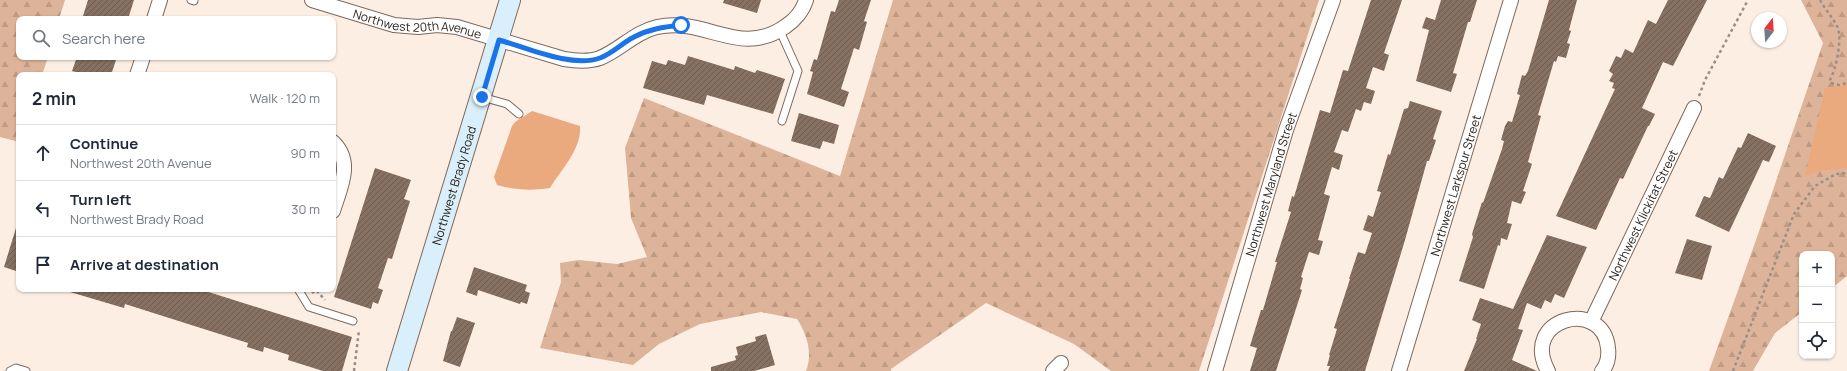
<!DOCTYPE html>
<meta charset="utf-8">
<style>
body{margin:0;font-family:Manrope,sans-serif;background:#f2f2f3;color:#1f2937}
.controls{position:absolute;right:12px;bottom:12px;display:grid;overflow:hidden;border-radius:8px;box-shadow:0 1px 3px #0004}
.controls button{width:36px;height:36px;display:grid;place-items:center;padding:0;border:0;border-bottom:1px solid #e0e1e3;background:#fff;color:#1f2937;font:20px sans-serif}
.compass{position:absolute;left:1751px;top:12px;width:36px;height:36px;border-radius:50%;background:#fff;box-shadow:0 1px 3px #0004;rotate:17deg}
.stop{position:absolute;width:12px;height:12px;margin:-9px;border:3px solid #1a73e8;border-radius:50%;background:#fff}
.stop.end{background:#1a73e8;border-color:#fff;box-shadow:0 1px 4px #0008}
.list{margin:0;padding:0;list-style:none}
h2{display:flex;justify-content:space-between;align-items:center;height:52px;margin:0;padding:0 16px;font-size:17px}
h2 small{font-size:13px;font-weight:400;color:#747a83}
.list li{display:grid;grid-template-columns:26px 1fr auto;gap:12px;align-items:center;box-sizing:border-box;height:56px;padding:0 16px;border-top:1px solid #e0e1e3}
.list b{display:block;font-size:15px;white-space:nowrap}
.list p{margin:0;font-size:13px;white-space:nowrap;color:#747a83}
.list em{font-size:13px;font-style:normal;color:#747a83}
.icon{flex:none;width:22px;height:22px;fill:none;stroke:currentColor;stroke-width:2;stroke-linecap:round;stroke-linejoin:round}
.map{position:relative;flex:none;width:1847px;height:371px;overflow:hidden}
.search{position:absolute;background:#fff;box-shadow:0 1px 3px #0004;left:16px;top:16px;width:320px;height:44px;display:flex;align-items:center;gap:10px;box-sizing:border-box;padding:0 14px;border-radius:8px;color:#747a83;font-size:15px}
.panel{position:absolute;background:#fff;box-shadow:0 1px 3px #0004;left:16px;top:72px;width:320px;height:220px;border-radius:8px}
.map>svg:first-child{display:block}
</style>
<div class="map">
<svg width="1847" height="371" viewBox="0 0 1847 371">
<defs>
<pattern id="forest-firs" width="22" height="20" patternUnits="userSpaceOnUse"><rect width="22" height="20" fill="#ddb499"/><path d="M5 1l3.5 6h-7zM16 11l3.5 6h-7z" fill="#be9a83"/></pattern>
<pattern id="building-hatch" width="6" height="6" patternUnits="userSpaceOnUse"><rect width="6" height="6" fill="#857061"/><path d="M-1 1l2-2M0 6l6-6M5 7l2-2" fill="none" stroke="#6d5c4f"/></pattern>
</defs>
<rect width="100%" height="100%" fill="#fdeee4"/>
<path fill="url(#forest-firs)" d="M0 0H65L59 19H19V57H48L42 75H19V142L0 137Z
M893 0H1319L1199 371H1111L1074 344 986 303 891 369V371H806C813 354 807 334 797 319L761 312 700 324 659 344 633 365 540 348 561 282 560 263 579 260 617 264 647 257 631 218 625 148 644 98 840 176Z
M1801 0H1847V276L1832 288V254H1802V312L1775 333 1753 371H1709L1756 240 1823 43Z"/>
<path fill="#eaaa7e" d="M1847 84V168L1824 170 1805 176 1825 88Z
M532 111 580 126C582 149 561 170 550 188 532 191 515 190 497 185L494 177 512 126 515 122Z"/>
<path fill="url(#building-hatch)" d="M88 0H134L128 19H82Z
M724 0H761L757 13 723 3Z
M839 0H871L864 21 867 22 859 50 854 48 841 89 849 92 844 107 807 94 813 72 810 71 814 59 817 60 831 11 835 12Z
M1371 0H1402L1384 53 1389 55 1384 71 1373 67 1366 88 1375 91 1371 104 1364 102 1361 111 1356 109 1348 132 1342 130 1334 152 1343 155 1339 170 1332 167 1324 194 1330 196 1318 240 1323 241 1319 255 1309 252 1301 277 1303 278 1300 289 1302 290 1276 371H1250L1257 348 1250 346 1261 310H1263L1277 262H1275L1291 212 1288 211 1292 196 1294 197 1320 110 1330 113 1343 70 1348 71Z
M1441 0H1477L1470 22H1468L1453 73 1457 74 1451 92 1416 81 1429 30 1422 28 1426 17 1435 20Z
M1549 0H1577L1569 30 1571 31 1567 43 1570 44 1566 58 1558 56 1556 62 1554 61 1538 115 1541 116 1528 162 1532 164 1523 191 1526 192 1521 204 1512 201 1507 223 1512 224 1507 240 1501 238 1500 246 1498 245 1484 289 1459 281 1473 237 1472 234 1482 202 1483 203 1502 149 1504 141 1501 140 1505 126 1508 121 1512 122 1520 95 1517 94 1522 75 1525 76 1528 71Z
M1668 0H1707L1673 66 1663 62 1642 108 1655 114 1649 126H1648L1623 179 1620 178 1596 230 1556 216 1615 89 1612 88 1614 83 1609 81 1613 74 1609 71 1616 56 1621 58 1625 49 1633 53 1648 20 1656 24Z
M688 56 734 70 735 66 755 73 757 70 785 79 773 114 707 95 704 105 643 88 652 61 666 65 668 60 685 65Z
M77 57H117L111 75H86L72 71Z
M1410 101 1442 111 1433 139 1436 140 1429 161H1427L1405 240 1365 371H1328L1330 366H1327L1330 355H1329L1337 329 1334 328 1350 279H1349L1358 252 1365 254 1372 233 1363 230 1368 215 1373 217 1381 192 1377 191 1388 154 1390 155 1404 109 1408 108Z
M799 113 839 125 834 144 823 141 820 149 791 141Z
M1748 133 1776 146 1769 162 1763 160 1729 232 1695 216 1704 196 1710 198 1719 177 1723 179 1738 147 1741 148Z
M375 168 411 180 404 199 410 201 392 259 388 258 378 288 383 290 378 304 373 302 371 309 334 297Z
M16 228H19V272L4 267Z
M1547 235 1587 247 1564 298 1555 294 1551 303 1545 300 1541 309 1527 303 1518 329 1523 330 1512 360 1537 371H1464L1477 339H1476L1481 324 1472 320 1480 298 1513 309Z
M1687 239 1712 246 1702 280 1675 273Z
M474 267 527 285 525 291 530 293 527 304 521 302 520 304 478 290 477 296 466 292Z
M71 289H199L352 337 342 371H323L288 360 289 355 264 347 263 352 247 347 248 343 125 304 124 308 70 292Z
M457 317 475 323 460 367 443 361 451 331H452Z
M766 334 775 365 754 371H711V367L736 360 735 356 738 355 736 347 756 341 755 337Z"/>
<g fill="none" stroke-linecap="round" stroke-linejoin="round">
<defs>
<path id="service" d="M191 0 194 1
M780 31 798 71 782 121
M482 97 507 104 519 114
M298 289 309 307 353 321
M10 371 16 368 26 371"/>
<g id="minor">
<path id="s1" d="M312 0 394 25 418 27 437 25 457 27 564 59C576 61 589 62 600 58 620 50 635 32 657 27 705 16 740 59 786 26 795 20 803 10 806 0"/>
<path d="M154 19 160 0"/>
<path d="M137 75 143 57"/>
<path d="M333 142C354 162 340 188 333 211"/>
<path id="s2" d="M1591 322 1694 108"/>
<path d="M1053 371 1061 363"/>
<path id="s3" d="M1215 371 1286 130 1333 0"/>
<path id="s4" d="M1399 371 1511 0"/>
<path d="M1548 371C1519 318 1603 297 1608 348 1609 356 1607 365 1602 371"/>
</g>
<g id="secondary">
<path id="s5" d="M397 371 510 0"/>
</g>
</defs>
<use href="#service" stroke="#7e685a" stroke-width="9"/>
<use href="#minor" stroke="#7e685a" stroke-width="16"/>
<use href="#secondary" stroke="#7e685a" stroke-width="22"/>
<path stroke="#9a8e86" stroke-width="2.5" stroke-dasharray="3 3" stroke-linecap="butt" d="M1820 0C1825 9 1832 17 1837 26 1843 38 1836 69 1830 80L1831 83 1839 85 1847 83
M1699 96 1705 80 1748 0
M312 293 316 290 325 300
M354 371 359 330
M1733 371 1794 214 1815 186 1836 174 1847 173"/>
<use href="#service" stroke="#fff" stroke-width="7"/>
<use href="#minor" stroke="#fff" stroke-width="14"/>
<use href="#secondary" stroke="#d9f0fc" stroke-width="20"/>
</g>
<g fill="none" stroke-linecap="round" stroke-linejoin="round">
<path stroke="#1a73e8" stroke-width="5" d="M482 97 499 40C528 48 571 68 600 58 613 53 622 43 634 37 649 29 664 27 681 25"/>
</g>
<g text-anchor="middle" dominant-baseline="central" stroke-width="3" stroke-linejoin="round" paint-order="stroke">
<g font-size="12" fill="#2a211b" stroke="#fdeee4">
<text stroke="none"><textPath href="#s1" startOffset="109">Northwest 20th Avenue</textPath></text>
<text stroke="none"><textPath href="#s3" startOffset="195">Northwest Maryland Street</textPath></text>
<text stroke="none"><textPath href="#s5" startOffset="194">Northwest Brady Road</textPath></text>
<text stroke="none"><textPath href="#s4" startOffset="194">Northwest Larkspur Street</textPath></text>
<text stroke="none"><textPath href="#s2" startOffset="119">Northwest Klickitat Street</textPath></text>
</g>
</g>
</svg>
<div class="controls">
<button>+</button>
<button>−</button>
<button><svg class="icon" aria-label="locate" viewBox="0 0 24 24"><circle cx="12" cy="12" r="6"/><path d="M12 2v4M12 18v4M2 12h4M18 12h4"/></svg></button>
</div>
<svg class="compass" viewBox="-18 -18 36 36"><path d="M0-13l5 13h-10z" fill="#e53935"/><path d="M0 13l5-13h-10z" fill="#747a83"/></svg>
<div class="stop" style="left:681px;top:25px"></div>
<div class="stop end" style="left:482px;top:97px"></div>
<div class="search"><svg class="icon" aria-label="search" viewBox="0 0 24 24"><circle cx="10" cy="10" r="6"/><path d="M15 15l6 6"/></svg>Search here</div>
<section class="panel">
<h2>2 min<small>Walk · 120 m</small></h2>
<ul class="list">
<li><svg class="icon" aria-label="ahead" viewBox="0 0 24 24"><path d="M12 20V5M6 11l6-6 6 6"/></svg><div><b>Continue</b><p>Northwest 20th Avenue</p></div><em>90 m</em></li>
<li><svg class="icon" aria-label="left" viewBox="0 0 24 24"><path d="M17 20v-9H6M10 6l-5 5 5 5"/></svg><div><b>Turn left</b><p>Northwest Brady Road</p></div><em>30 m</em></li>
<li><svg class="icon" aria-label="arrive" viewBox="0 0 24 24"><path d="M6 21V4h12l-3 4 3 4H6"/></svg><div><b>Arrive at destination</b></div></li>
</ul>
</section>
</div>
